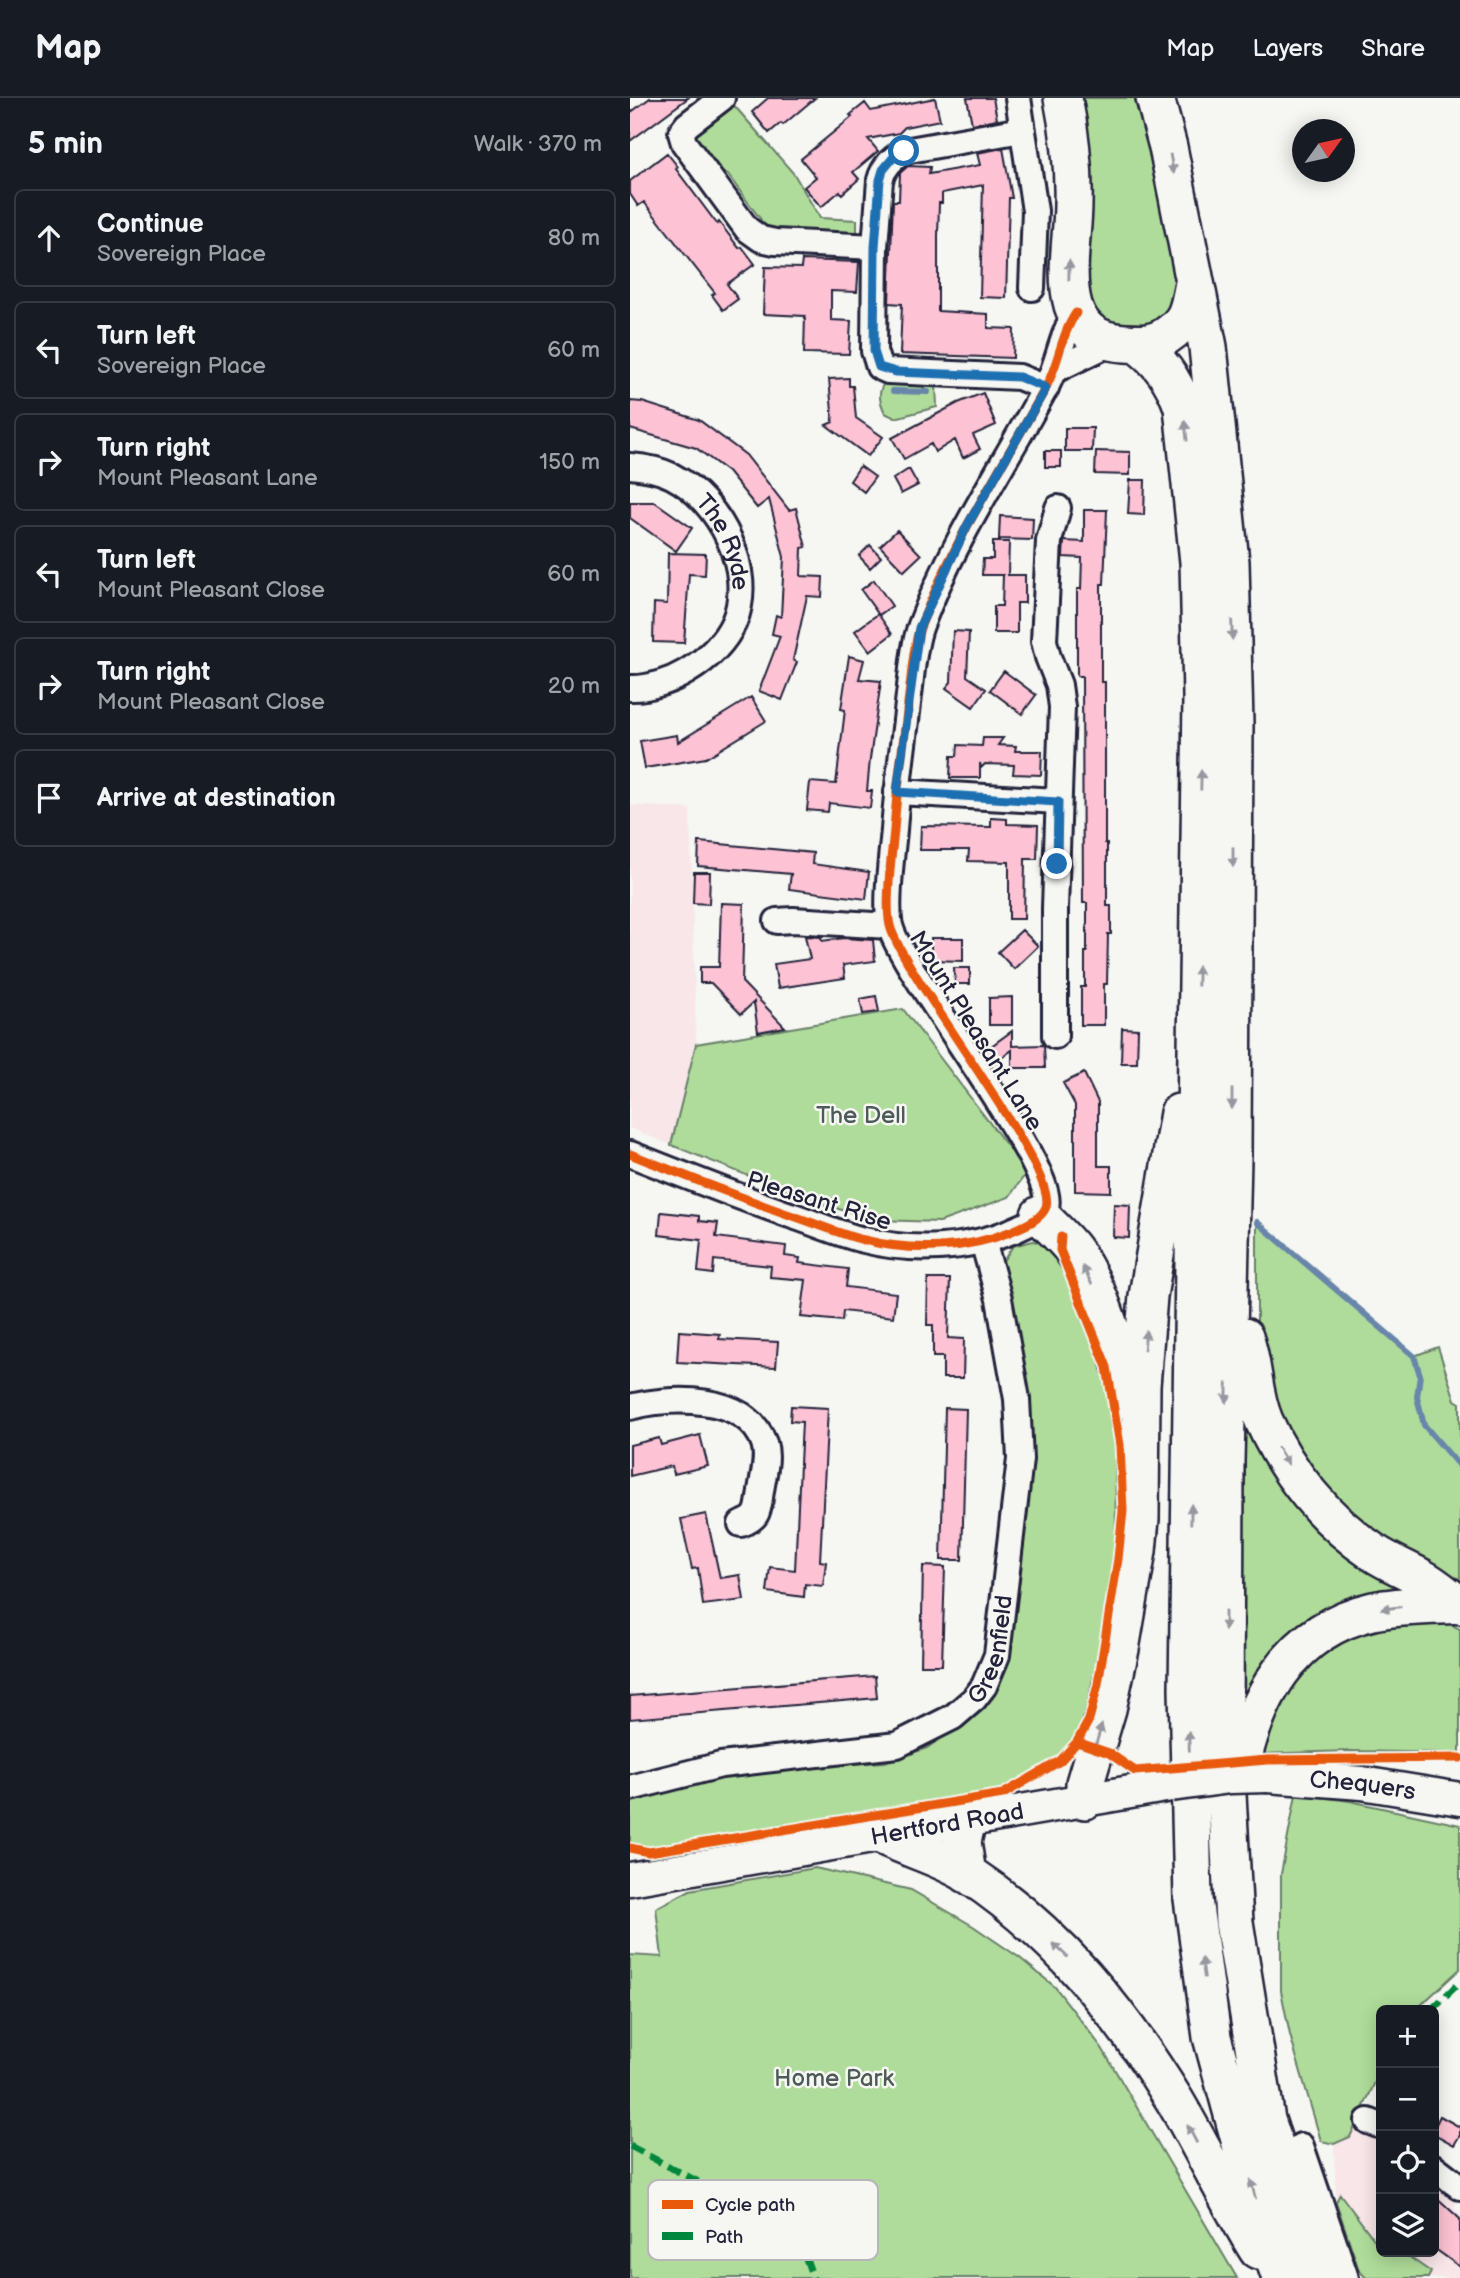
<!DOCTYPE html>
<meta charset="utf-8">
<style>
body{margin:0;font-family:"Balsamiq Sans",sans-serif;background:#20242c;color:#f1f3f6}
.controls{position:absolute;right:21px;bottom:21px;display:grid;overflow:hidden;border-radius:10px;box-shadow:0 4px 18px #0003}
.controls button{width:63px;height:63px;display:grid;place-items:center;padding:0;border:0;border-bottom:2px solid #363941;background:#171b24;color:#f1f3f6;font:35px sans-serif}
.compass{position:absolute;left:662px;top:21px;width:63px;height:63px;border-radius:50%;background:#171b24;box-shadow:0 4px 18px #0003;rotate:57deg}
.stop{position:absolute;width:21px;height:21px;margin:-16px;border:5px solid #1f6fb2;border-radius:50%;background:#fff}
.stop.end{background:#1f6fb2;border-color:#fff;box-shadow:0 2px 7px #0008}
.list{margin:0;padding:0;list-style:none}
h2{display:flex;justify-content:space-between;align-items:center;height:91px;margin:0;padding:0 28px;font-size:30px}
h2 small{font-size:23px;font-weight:400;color:#9ea1a6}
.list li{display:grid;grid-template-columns:46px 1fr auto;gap:21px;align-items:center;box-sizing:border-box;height:98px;margin:0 14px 14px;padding:0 14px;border:2px solid #363941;border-radius:10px}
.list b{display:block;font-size:26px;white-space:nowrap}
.list p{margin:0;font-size:23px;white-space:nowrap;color:#9ea1a6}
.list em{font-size:23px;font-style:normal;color:#9ea1a6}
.icon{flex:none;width:38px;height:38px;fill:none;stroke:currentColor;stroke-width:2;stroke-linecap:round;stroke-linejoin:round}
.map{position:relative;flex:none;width:830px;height:2180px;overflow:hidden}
header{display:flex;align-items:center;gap:42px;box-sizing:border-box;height:98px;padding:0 35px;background:#171b24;border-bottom:2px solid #363941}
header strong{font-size:33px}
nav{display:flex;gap:38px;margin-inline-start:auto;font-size:24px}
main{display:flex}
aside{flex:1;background:#171b24}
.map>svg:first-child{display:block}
</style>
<header>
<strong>Map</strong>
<nav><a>Map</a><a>Layers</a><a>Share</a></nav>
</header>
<main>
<aside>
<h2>5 min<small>Walk · 370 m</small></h2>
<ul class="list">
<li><svg class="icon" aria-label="ahead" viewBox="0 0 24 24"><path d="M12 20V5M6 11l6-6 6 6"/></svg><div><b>Continue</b><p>Sovereign Place</p></div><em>80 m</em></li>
<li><svg class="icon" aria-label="left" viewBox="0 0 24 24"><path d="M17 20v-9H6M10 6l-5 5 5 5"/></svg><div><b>Turn left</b><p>Sovereign Place</p></div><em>60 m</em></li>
<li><svg class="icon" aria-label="right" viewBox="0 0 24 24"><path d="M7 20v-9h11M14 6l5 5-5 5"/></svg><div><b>Turn right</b><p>Mount Pleasant Lane</p></div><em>150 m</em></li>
<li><svg class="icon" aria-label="left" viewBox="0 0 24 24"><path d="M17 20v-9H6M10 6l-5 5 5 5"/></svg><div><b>Turn left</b><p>Mount Pleasant Close</p></div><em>60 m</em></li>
<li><svg class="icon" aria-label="right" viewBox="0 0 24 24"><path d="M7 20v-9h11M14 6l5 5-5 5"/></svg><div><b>Turn right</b><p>Mount Pleasant Close</p></div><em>20 m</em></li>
<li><svg class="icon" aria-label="arrive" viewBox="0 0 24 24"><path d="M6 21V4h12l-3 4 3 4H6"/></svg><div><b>Arrive at destination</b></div></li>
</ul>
</aside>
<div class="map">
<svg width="830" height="2180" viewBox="0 0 830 2180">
<rect width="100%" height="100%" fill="#f6f6f2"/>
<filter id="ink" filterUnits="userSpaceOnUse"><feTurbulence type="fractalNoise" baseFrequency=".0143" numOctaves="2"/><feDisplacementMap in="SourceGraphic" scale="14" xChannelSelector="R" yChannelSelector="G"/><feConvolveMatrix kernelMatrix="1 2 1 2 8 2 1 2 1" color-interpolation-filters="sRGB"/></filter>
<g filter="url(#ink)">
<path fill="#f8e6e9" d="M0 707 60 711 66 946 41 1047 0 1030Z
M735 2009 751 2021V2154H804V2057L830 2090 824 2110 830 2116V2180H736L729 2172 706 2104 704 2046 720 2039Z"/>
<path fill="#afdc9a" stroke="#687f6a" stroke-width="2" d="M448 0H510L549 185 544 214 509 234 473 227 451 189Z
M101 4 164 76 190 120 227 122V138L143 134 132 129 131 122 98 77 84 71 60 41 62 29Z
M256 282 306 285 307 309 265 320 255 315C249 302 247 294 256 282Z
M273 911 397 1074 379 1099 310 1124 247 1122 184 1104 41 1047 66 946Z
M627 1124 784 1258 808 1249 825 1302 830 1305V1492L765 1455 684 1387 642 1311 627 1244Z
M403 1143 420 1147 436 1165 463 1233 485 1310 486 1461 462 1606 448 1635 425 1662 373 1691 18 1750 0 1746V1703L92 1674 255 1664 297 1650 336 1622 365 1595 381 1543 399 1389 398 1281 371 1166 383 1148Z
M611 1289 785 1491 722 1503 606 1633Z
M748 1518 810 1521 830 1531V1655L720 1653 627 1656 642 1614 698 1542Z
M666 1696 720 1703 830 1727V1871L792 1906 788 1912H751V1971L720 2039 704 2046 691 2043 660 1937 651 1893V1776Z
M185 1770 281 1792 343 1828 390 1860 425 1889 472 1950 607 2180H0V1857L32 1859 26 1810 60 1792Z
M710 2096 746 2144 751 2140V2154H772L801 2174 798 2180H736L729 2172 706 2104Z"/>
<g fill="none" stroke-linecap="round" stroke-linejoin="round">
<path stroke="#6886aa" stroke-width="6" d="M263 293 298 294
M627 1124 784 1258 790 1277 787 1299 794 1327 830 1369"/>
</g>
<path fill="#fdc2d3" stroke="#22223b" stroke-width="2" d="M20 0H58L0 43V15Z
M138 0H185L153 27 151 25 139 35 122 14Z
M305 0 310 22 275 29 269 35 238 41 248 53 223 74 229 81 212 96 210 93 191 109 174 89 186 79 171 61 222 19 220 17 235 5 241 13Z
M337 0H363L367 21 342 26Z
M373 50 382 100H379L376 200 350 199 353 87 312 95V105H309L308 138V213L358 216V230L384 231 383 260 270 256 272 206 259 205 263 103H269L270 75 278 68 300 69 299 76 350 67 347 55Z
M37 55 48 69 46 71 87 126 89 124 109 150 112 149 125 166 97 186 108 201 93 212 82 197 85 195 14 104 8 108 0 96V83Z
M172 162 229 164 227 194 201 193V222L221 223 219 256 174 255 175 218 133 216 135 169 171 170Z
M219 280V288H223L226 320 253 339 238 358 196 327 203 324 199 281Z
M353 295 366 327 343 337 350 351 333 360 325 342 305 354 301 346 274 361 262 340 328 305Z
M0 303 12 304 69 322 116 357 159 412 166 410 176 449 172 450 171 478 193 479 192 499 177 498 163 562 167 564 152 602 129 593 150 538 142 536 146 517 151 519 154 459 139 401 127 410 98 374 66 350 0 331Z
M435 330H463L462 353H435Z
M415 353H431V369H415Z
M466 353 500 354V377L465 376Z
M230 368 245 379 234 394 220 383Z
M279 371 288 387 271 396 263 381Z
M500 382H515L514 417 498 416Z
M0 404H25L62 430 46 453 0 420Z
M454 412H477L474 486H471V584H475V745H477V808H481V836H478L477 886H474V927H451V889H455V854H457V805H453L452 578H447V491H451L452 460 433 459 434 443 454 444Z
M370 418 403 420 402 442 369 441Z
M267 432 291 457 274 473 250 448Z
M363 444H379L378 477H395V505H387V535H364V508H372L373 477H352L353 461H363Z
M240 447 251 459 240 470 229 458Z
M38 455 76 456 75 477 59 476 54 545 23 544 24 505 37 506Z
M244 482 262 508 249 517 231 492Z
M248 516 262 536 240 553 225 533Z
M323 533 339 534 337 578 356 591 343 609 316 590 321 584Z
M219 558 234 562 229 581 251 583 240 661 237 693H242L240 710 199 705 198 714 177 712 180 684 206 686 215 612 211 611Z
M374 573 406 597 392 616 360 592Z
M121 599 136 623 76 660 15 670 10 643 47 637 48 644Z
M353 640H373L368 647 386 648 385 653H412L411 677 383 676 384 667 355 666 351 670 350 665V680H320L321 658H327L328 647 352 648Z
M361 720 377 721V726L408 727 407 761H395L394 821H379V764L338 763 339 752H290L291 728 361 729Z
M69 744 183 755 182 766 239 774 236 801 159 791 161 776 68 768Z
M64 774H80L79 806 63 805Z
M91 805 114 806 112 884 155 929 128 934 124 904 111 916 81 885H70V869H89Z
M392 832 408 848 384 871 368 854Z
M175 838 191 839 192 843 214 840 243 842 245 863 213 867 215 880 148 890 144 866 180 861Z
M301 840H333V863L301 862Z
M324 870H340V886H325Z
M246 898 249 914 233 916 230 901Z
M382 899V927H359V900Z
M492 930 508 931 507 965H491Z
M382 933V948L414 947 415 970H382V952L362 967 353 954Z
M454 975 468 1004V1068H481V1094L445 1093V1007L433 985Z
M484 1106 500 1107 499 1140 483 1139Z
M31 1114 69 1118V1123L88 1125 86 1139 156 1148 155 1158 170 1160 169 1165 218 1171 216 1189 266 1195 263 1219 213 1213 212 1223 171 1219 176 1182 140 1179 141 1168 84 1162 83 1176 68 1174 71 1142 29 1137Z
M298 1181H320L318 1240 334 1241 333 1280H313V1259H303V1227H297Z
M49 1233 90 1236 89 1241 148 1244 146 1269 47 1264Z
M161 1308 198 1310 190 1463 196 1464 193 1488 175 1486 174 1499 137 1494 140 1469 165 1472 172 1324 160 1323Z
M315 1310 336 1311 332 1462H311Z
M70 1337 78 1368 44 1376 42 1368 0 1378V1347L29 1340 31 1347Z
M76 1416 90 1480 110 1477 114 1502 73 1507 68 1470 62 1471 51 1421Z
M293 1468 315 1469 312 1567H291Z
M245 1578 247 1600 0 1621V1598Z
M810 2018 830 2029V2037L824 2047 804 2036V2030Z
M804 2097 830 2121V2169L804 2150Z"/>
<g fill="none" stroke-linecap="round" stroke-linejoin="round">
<defs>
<g id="minor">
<path d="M92 0 57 27 51 35 54 45 117 131 131 141 145 144 245 149"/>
<path d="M388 0 405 113 402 190"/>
<path d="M392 32 274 53C262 61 254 68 250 82L245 149 244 253 249 269 258 273 389 279 416 290"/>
<path d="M425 272 483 244"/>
<path id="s1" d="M0 368C13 369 30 372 42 378 89 402 126 472 104 524 94 546 76 562 56 574 41 583 18 591 0 590"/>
<path d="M267 694 428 703"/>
<path d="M147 823 163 822 259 828"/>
<path d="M425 938V810L432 609 429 587 418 559 414 543 419 443 428 410"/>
<path d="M0 1056C53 1077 106 1098 160 1117 185 1125 209 1136 234 1142 281 1154 337 1152 382 1133 393 1128 411 1122 416 1109 429 1072 279 884 261 831 254 812 262 755 264 732 267 687 274 642 279 597 282 575 283 548 291 527 323 442 374 367 417 287 429 264 431 237 446 215"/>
<path d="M0 1309C40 1299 116 1295 134 1345 139 1360 133 1378 131 1393 128 1411 130 1420 111 1426"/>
<path id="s2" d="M0 1690 91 1667 267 1647 323 1619 344 1601 354 1588 367 1557 390 1361 387 1301 369 1201 353 1143"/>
<path d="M738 2023 751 2028"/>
<path d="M671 2048 716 2180"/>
<path d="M804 2069 830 2089"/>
</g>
<g id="major">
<path id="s3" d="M637 1678 732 1685 830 1701"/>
<path id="s4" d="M0 1781 541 1687"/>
</g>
<path id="highway" d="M433 0C440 35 444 70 443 106 443 155 418 241 495 245 510 246 523 247 536 238 559 223 559 210 564 185
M525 0 538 49 578 249 600 464 604 626 602 1060 595 1364 594 1642 604 1824 636 2022 689 2180
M507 246C530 262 544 282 553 309L569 464 572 599 558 1591 563 1801 582 1939 635 2134 651 2180
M410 1117C421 1129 434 1140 443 1152 472 1191 488 1257 501 1303
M614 1239C624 1266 622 1295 634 1323 657 1375 695 1422 743 1454 759 1465 778 1472 795 1482 807 1489 818 1499 830 1507
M608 1678C625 1601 659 1532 743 1513 771 1507 800 1508 829 1506
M455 1702V1685L477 1611 490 1551 507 1453 510 1421 511 1288 518 1198 549 1015
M337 1722 332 1744 337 1776
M251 1737C279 1751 311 1759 338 1776 426 1834 491 1915 545 2003 574 2052 598 2104 628 2152"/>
</defs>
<use href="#minor" stroke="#22223b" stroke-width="30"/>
<use href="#major" stroke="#22223b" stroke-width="37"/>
<use href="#highway" stroke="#22223b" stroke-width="42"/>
<use href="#minor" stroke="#f6f6f2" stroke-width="24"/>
<use href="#major" stroke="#f6f6f2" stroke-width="32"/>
<use href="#highway" stroke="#f6f6f2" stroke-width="37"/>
<defs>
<path id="major-bridge" d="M541 1687 600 1679 637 1678"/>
</defs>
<use href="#major-bridge" stroke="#22223b" stroke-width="37" stroke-linecap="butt"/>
<use href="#major-bridge" stroke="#f6f6f2" stroke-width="32"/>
<path stroke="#00873e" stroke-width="7" stroke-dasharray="14 7" stroke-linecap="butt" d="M801 1912 830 1884
M0 2048 131 2117 174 2155 183 2180"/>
<defs>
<path id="cycleway" d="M0 1056C53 1077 106 1098 160 1117 185 1125 209 1136 234 1142 281 1154 337 1152 382 1133 393 1128 411 1122 416 1109 429 1072 279 884 261 831 254 812 262 755 264 732 267 687 274 642 279 597 282 575 283 548 291 527 323 442 374 367 417 287 429 264 431 237 446 215
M447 1644 479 1655 505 1673 637 1662 830 1660
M0 1750 19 1754 373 1696 430 1663 447 1644 459 1622 468 1586 488 1461 493 1413 490 1347 477 1269 430 1152 431 1139"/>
</defs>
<use href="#cycleway" stroke="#f6f6f2" stroke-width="13"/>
<use href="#cycleway" stroke="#e8590c" stroke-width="9"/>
</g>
<defs><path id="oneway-solid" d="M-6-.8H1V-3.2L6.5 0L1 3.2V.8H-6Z" transform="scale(1.75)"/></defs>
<g fill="#9797a0">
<use href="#oneway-solid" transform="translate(542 66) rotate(79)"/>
<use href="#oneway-solid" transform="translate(439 172) rotate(-89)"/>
<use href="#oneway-solid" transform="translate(556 333) rotate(-96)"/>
<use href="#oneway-solid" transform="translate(602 532) rotate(88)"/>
<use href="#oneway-solid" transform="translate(571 682) rotate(-89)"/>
<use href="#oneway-solid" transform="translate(603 759) rotate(90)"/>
<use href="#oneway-solid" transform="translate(568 878) rotate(-89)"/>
<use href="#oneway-solid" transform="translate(602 1001) rotate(90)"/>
<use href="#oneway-solid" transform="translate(457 1177) rotate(-117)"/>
<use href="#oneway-solid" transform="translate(515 1242) rotate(-85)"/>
<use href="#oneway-solid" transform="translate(597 1295) rotate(92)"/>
<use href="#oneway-solid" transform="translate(653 1358) rotate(58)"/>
<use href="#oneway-solid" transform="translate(561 1416) rotate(-89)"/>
<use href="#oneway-solid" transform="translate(761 1510) rotate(172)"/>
<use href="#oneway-solid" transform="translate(595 1522) rotate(90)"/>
<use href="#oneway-solid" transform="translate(469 1636) rotate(-73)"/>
<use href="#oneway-solid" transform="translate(559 1643) rotate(-92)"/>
<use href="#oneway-solid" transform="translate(430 1852) rotate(-137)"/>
<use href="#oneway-solid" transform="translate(573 1870) rotate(-98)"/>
<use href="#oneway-solid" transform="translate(562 2036) rotate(-118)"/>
<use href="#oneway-solid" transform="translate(623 2091) rotate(-105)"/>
</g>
</g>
<g fill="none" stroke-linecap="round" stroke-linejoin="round" filter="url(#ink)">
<path stroke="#1f6fb2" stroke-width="9" d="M274 53 263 60 253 72 250 82 245 149 244 253 249 269 266 274 389 279 416 290 337 428 289 530 267 694 428 704 427 766"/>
</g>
<g text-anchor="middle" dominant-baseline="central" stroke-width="5" stroke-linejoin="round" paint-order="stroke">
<g font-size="24" fill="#22223b" stroke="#f6f6f2">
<text stroke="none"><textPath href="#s1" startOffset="131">The Ryde</textPath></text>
<text transform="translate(346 933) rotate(58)">Mount Pleasant Lane</text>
<text transform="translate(189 1103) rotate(17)">Pleasant Rise</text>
<text stroke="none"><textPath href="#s2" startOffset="415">Greenfield</textPath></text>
<text stroke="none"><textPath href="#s3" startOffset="96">Chequers</textPath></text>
<text stroke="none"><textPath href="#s4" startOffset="322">Hertford Road</textPath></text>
</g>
<g font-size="24" fill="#4c5a58" stroke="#f6f6f2">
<text x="231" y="1017">The Dell</text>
<text x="204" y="1980">Home Park</text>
</g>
</g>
<rect x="18" y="2082" width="230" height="80" rx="10" fill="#f6f6f2" stroke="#b6b6bb" stroke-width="2"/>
<rect x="32" y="2102" width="31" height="9" fill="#e8590c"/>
<rect x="32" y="2134" width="31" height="8" fill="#00873e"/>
<g font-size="19" fill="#22223b">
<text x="75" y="2113">Cycle path</text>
<text x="75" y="2145">Path</text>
</g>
</svg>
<div class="controls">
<button>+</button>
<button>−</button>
<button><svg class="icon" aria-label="locate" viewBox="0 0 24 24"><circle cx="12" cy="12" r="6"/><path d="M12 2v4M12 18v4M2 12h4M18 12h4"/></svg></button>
<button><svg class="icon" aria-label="layers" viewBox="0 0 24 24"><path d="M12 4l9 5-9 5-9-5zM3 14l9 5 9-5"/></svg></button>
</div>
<svg class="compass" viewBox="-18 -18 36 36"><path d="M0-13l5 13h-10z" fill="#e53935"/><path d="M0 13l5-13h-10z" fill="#9ea1a6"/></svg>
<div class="stop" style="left:274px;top:53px"></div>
<div class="stop end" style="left:427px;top:766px"></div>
</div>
</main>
